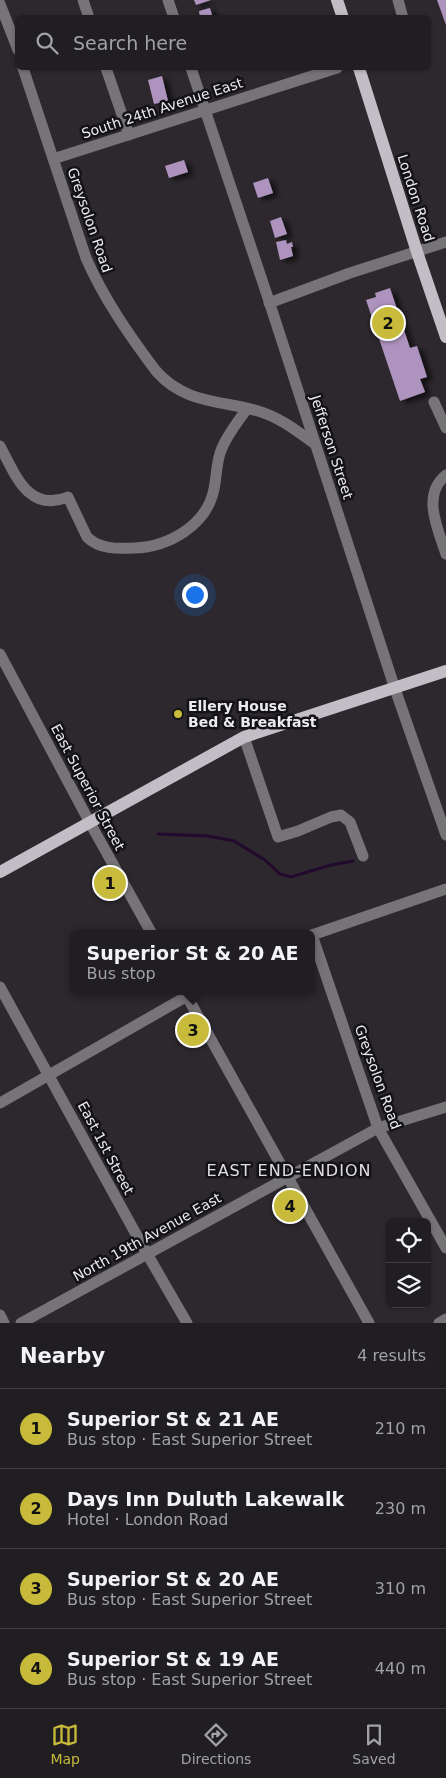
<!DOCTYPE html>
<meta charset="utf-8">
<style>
body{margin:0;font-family:"DejaVu Sans",sans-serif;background:#29272a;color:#f1f3f6}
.controls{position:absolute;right:15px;bottom:15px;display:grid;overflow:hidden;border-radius:8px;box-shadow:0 1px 4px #0004}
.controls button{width:45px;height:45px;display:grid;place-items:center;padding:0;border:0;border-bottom:1px solid #3e3c40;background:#211e22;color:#f1f3f6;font:25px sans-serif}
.you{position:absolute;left:194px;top:594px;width:18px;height:18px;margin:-12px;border:4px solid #fff;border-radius:50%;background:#1a73e8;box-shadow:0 0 0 8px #1a73e833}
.badge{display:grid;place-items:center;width:32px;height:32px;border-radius:50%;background:#c8bb3b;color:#111;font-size:16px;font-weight:700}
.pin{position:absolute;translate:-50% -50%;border:2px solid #fff;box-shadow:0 1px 5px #0006}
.popup{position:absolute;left:70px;top:930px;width:245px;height:65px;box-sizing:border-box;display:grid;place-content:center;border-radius:8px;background:#211e22;filter:drop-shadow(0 1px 4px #0005);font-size:16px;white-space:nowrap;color:#a2a2a5}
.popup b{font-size:19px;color:#f1f3f6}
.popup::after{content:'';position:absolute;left:50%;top:100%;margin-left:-10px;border:10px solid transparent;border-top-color:#211e22}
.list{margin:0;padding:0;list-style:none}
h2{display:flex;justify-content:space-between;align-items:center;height:65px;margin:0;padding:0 20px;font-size:21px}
h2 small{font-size:16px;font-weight:400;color:#a2a2a5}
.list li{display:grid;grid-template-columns:32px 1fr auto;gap:15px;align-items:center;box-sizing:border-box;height:80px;padding:0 20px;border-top:1px solid #3e3c40}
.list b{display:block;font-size:19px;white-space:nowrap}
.list p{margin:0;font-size:16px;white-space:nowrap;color:#a2a2a5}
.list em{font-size:16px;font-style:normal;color:#a2a2a5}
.icon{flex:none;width:28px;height:28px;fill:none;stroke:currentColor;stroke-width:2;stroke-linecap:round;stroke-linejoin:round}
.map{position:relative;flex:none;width:446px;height:1323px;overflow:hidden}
.search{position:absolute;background:#211e22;box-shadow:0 1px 4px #0004;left:15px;right:15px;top:15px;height:55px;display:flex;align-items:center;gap:12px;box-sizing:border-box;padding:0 18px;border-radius:8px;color:#a2a2a5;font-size:19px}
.sheet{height:385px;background:#211e22}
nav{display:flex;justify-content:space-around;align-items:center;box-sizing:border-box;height:70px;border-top:1px solid #3e3c40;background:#211e22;font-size:14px;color:#a2a2a5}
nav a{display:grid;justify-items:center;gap:2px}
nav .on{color:#c8bb3b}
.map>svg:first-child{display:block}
</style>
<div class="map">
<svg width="446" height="1323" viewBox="0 0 446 1323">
<defs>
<filter id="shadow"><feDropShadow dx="5.5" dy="3" stdDeviation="2.5" flood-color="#0009"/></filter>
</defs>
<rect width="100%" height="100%" fill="#2c282e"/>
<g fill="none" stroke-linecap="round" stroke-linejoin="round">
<path stroke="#220a2d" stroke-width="3" d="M158 834 208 836 234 841 265 860 280 874 291 877 331 865 353 861"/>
</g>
<path fill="#af93bf" filter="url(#shadow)" d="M194 0H211L196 5Z
M437 0H446V25Z
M210 8 213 18H200L199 11Z
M162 76 168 101 154 104 148 80Z
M184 160 188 172 169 178 165 166Z
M268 178 273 193 258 198 253 183Z
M281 217 287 234 275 238 270 221Z
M286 240 287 244 292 242 293 247H291L293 256 280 260 276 242Z
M390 288 410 348 417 346 427 377 420 379 425 392 400 401 366 300 376 297 375 293Z"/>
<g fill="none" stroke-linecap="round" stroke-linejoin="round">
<path stroke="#767477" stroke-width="11" d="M83 0 89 18
M168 0 174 18
M398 0 403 18
M0 4 18 50
M23 68 86 258C104 299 129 335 156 371 185 404 220 400 258 411 279 417 297 431 315 444
M106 68 129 135
M191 68 267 295 395 689 446 835
M53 159 337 68
M269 303 350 273 446 242
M434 402 446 428
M0 446C15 474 28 513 68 497L87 537C99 549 117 549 134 548 169 547 207 525 214 489 217 475 216 461 222 448 228 434 238 421 247 409
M446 475C421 495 438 529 446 554
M0 654 90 823 152 934
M244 737 278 837 298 831 331 817 341 815 350 822 363 856
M312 935 378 1128 446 1248
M312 935 446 889
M0 987 142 1245 187 1323
M184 991 369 1323
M0 1103 196 991
M0 1315 4 1323
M21 1323 378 1128 446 1107
M439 1323 446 1319"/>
<path stroke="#c3bec5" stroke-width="12" d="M337 0 343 18
M359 68 417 252 446 337
M0 872 244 737 446 671"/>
</g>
<circle fill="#c8bb3b" stroke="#131214" stroke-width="2" cx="178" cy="714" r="5"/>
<g text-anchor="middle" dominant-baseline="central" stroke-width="5" stroke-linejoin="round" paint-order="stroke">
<g font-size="14" fill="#eceaee" stroke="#131214">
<text transform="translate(162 108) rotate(-18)">South 24th Avenue East</text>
<text transform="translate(416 198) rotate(72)">London Road</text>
<text transform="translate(90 220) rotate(71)">Greysolon Road</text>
<text transform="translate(332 447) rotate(72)">Jefferson Street</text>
<text transform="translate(88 787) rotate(62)">East Superior Street</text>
<text transform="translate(378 1077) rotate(70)">Greysolon Road</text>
<text transform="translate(106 1148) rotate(62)">East 1st Street</text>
<text transform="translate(147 1237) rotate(-29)">North 19th Avenue East</text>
</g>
<g font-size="14" font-weight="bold" fill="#eceaee" stroke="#131214" text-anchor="start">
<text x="188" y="706">Ellery House<tspan x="188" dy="16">Bed &amp; Breakfast</tspan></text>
</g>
<g font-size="16" letter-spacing="1" fill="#e2dde5" stroke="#131214">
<text x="289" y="1170">EAST END-ENDION</text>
</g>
</g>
</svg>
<div class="controls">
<button><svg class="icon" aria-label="locate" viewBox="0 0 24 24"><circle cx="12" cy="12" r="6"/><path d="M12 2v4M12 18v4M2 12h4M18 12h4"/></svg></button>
<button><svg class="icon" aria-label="layers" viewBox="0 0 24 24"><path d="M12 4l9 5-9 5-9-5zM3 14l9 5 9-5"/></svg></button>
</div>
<div class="you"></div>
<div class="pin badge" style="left:110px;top:883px">1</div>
<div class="pin badge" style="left:388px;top:323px">2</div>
<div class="pin badge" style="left:193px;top:1030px">3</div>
<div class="popup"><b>Superior St &amp; 20 AE</b>Bus stop</div>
<div class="pin badge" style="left:290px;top:1206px">4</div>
<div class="search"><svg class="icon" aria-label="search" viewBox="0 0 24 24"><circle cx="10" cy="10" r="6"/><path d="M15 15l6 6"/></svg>Search here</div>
</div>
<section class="sheet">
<h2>Nearby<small>4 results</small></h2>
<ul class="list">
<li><span class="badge">1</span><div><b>Superior St &amp; 21 AE</b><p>Bus stop · East Superior Street</p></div><em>210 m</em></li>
<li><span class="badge">2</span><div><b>Days Inn Duluth Lakewalk</b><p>Hotel · London Road</p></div><em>230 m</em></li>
<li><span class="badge">3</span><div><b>Superior St &amp; 20 AE</b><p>Bus stop · East Superior Street</p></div><em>310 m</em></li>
<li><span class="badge">4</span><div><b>Superior St &amp; 19 AE</b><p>Bus stop · East Superior Street</p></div><em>440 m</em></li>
</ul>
</section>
<nav>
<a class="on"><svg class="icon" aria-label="map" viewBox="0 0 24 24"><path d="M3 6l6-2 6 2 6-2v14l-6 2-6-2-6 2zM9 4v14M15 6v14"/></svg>Map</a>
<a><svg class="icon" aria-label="directions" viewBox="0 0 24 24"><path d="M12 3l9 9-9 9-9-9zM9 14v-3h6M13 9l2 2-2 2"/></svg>Directions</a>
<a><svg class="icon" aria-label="saved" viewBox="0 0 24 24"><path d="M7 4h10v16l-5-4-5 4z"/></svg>Saved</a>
</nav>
